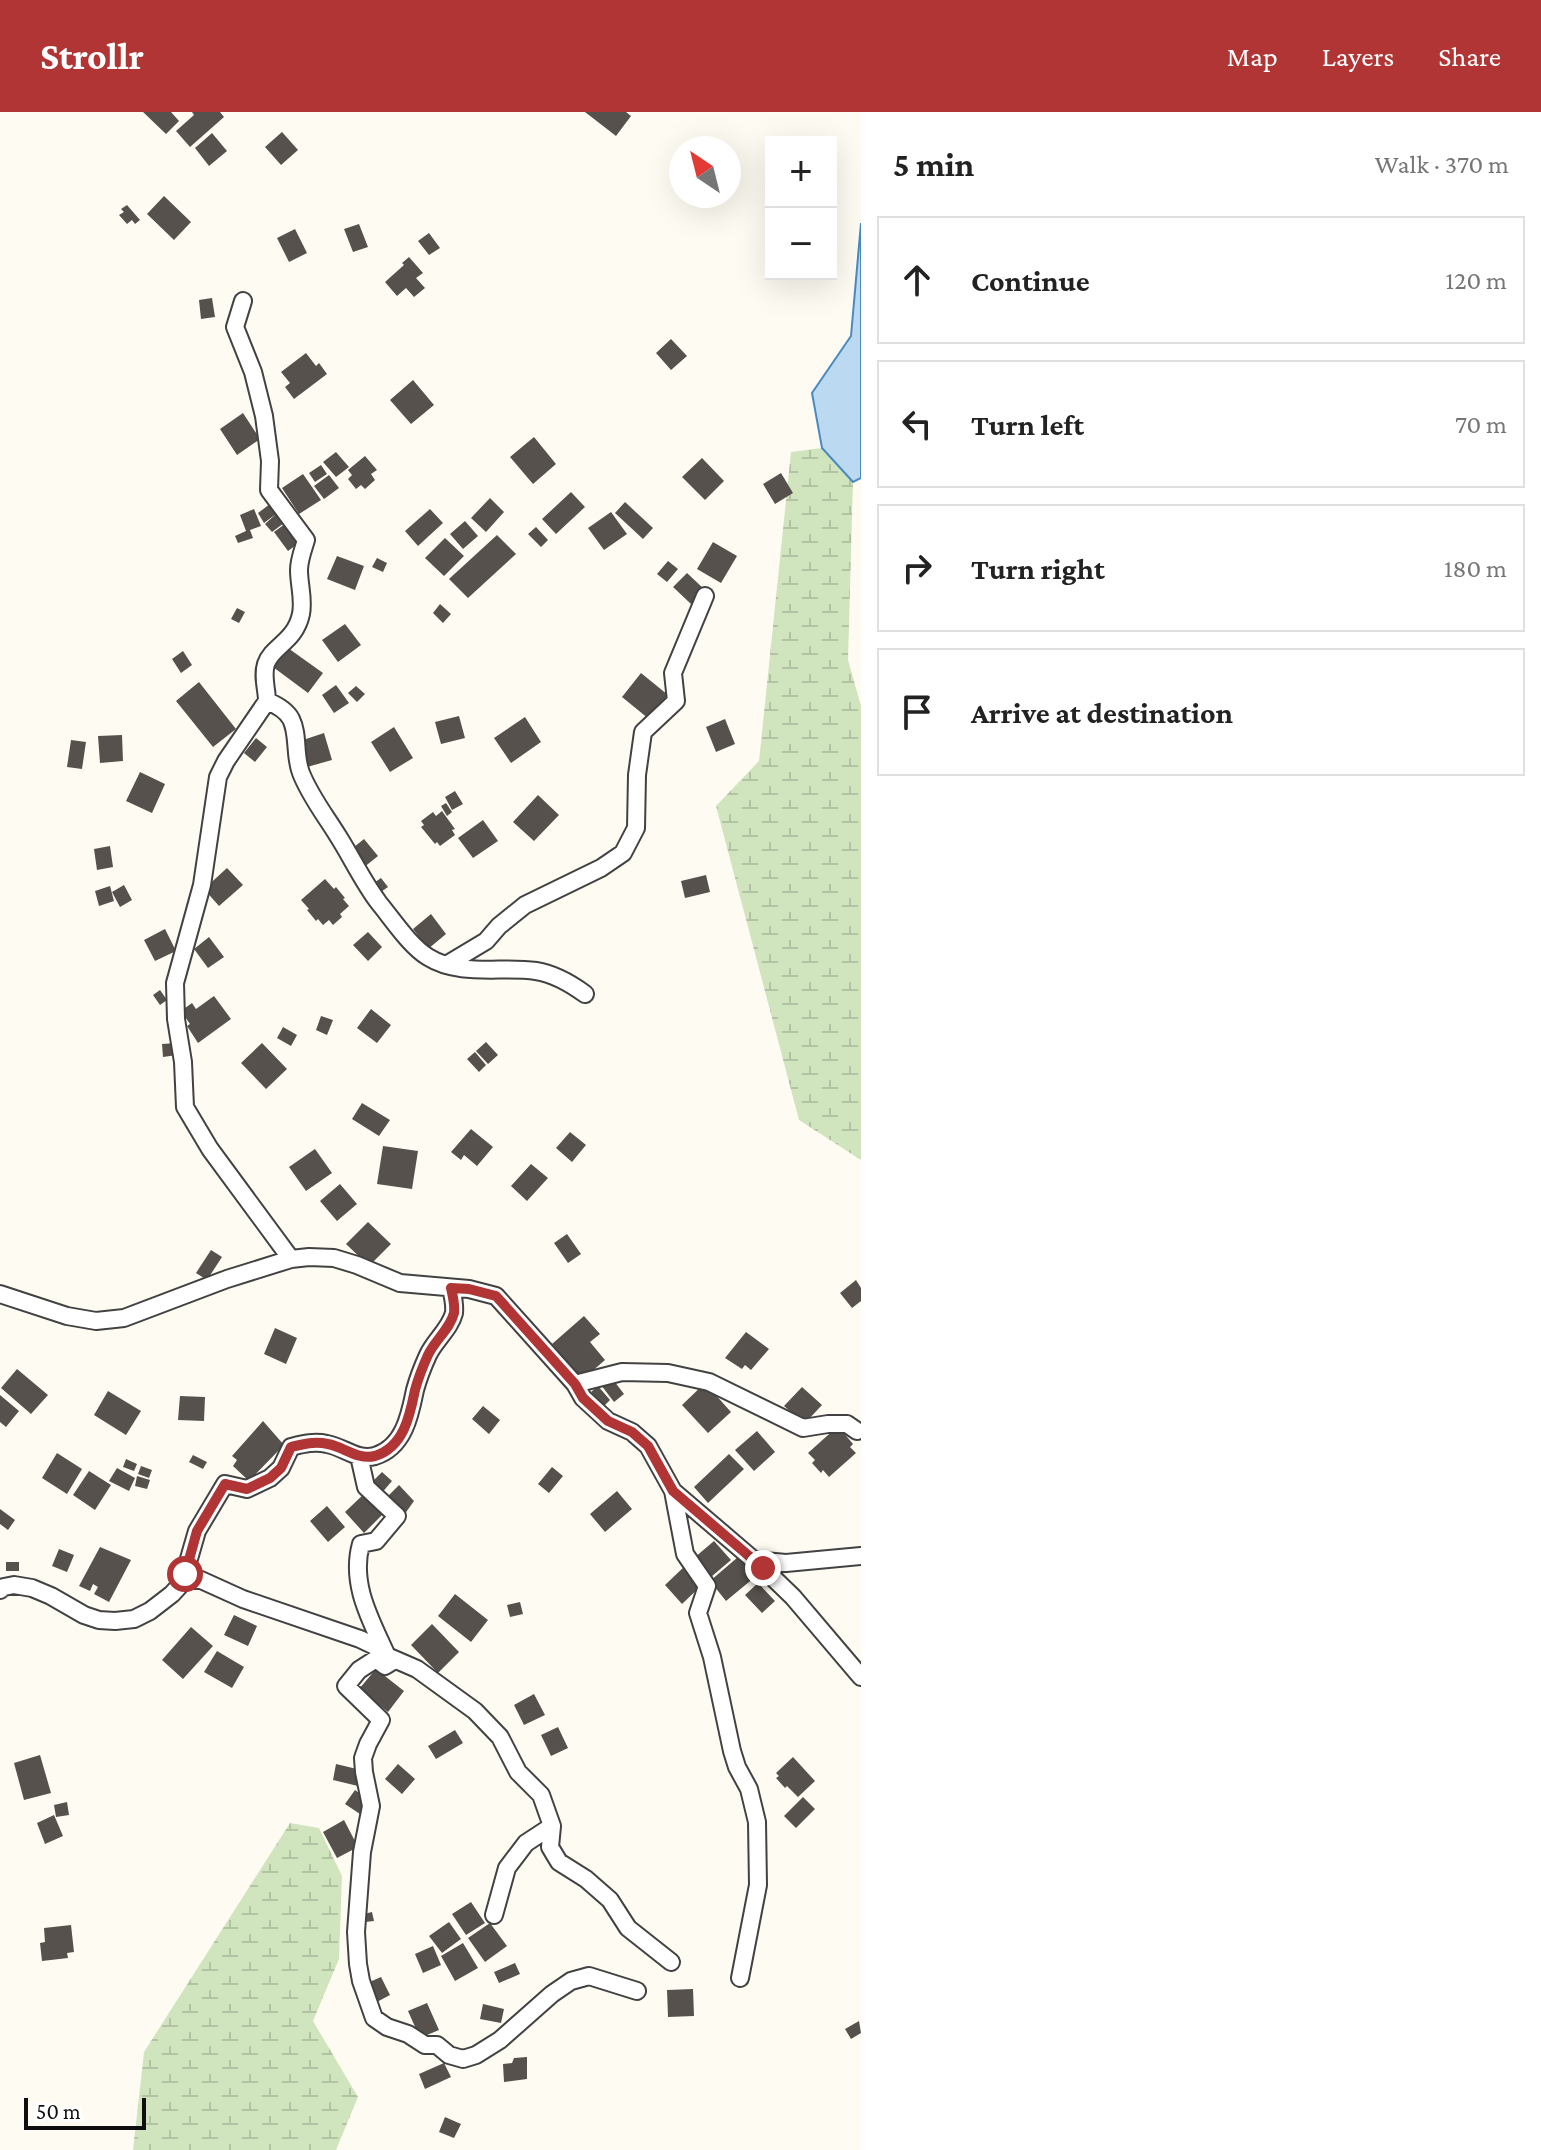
<!DOCTYPE html>
<meta charset="utf-8">
<style>
body{margin:0;font-family:"Crimson Pro",serif;background:#f2f2f2;color:#222}
.controls{position:absolute;right:24px;top:24px;display:grid;overflow:hidden;border-radius:0px;box-shadow:0 8px 32px #0002}
.controls button{width:72px;height:72px;display:grid;place-items:center;padding:0;border:0;border-bottom:2px solid #e0e0e0;background:#fff;color:#222;font:40px sans-serif}
.compass{position:absolute;left:669px;top:24px;width:72px;height:72px;border-radius:50%;background:#fff;box-shadow:0 8px 32px #0002;rotate:325deg}
.scale{position:absolute;left:24px;bottom:20px;width:122px;box-sizing:border-box;padding-left:8px;border:4px solid #0f0f0f;border-top:0;font-size:22px;line-height:28px;white-space:nowrap;color:#0f0f0f;-webkit-text-stroke:6px #fff;paint-order:stroke}
.stop{position:absolute;width:24px;height:24px;margin:-18px;border:6px solid #b13535;border-radius:50%;background:#fff}
.stop.end{background:#b13535;border-color:#fff;box-shadow:0 2px 8px #0008}
.list{margin:0;padding:0;list-style:none}
h2{display:flex;justify-content:space-between;align-items:center;height:104px;margin:0;padding:0 32px;font-size:34px}
h2 small{font-size:26px;font-weight:400;color:#767676}
.list li{display:grid;grid-template-columns:52px 1fr auto;gap:24px;align-items:center;box-sizing:border-box;height:128px;margin:0 16px 16px;padding:0 16px;border:2px solid #e0e0e0;border-radius:0px}
.list b{display:block;font-size:30px;white-space:nowrap}
.list em{font-size:26px;font-style:normal;color:#767676}
.icon{flex:none;width:44px;height:44px;fill:none;stroke:currentColor;stroke-width:2;stroke-linecap:round;stroke-linejoin:round}
.map{position:relative;flex:none;width:861px;height:2038px;overflow:hidden}
header{display:flex;align-items:center;gap:48px;box-sizing:border-box;height:112px;padding:0 40px;background:#b13535;color:#fff}
header strong{font-size:38px}
nav{display:flex;gap:44px;margin-inline-start:auto;font-size:28px}
main{display:flex}
aside{flex:1;background:#fff}
.map>svg:first-child{display:block}
</style>
<header>
<strong>Strollr</strong>
<nav><a>Map</a><a>Layers</a><a>Share</a></nav>
</header>
<main>
<div class="map">
<svg width="861" height="2038" viewBox="0 0 861 2038">
<defs>
<pattern id="wetland-marsh" width="20" height="14" patternUnits="userSpaceOnUse" patternTransform="scale(2)"><rect width="20" height="14" fill="#d0e5be"/><path d="M1 5h8M5 5V1M11 12h8M15 12V8" fill="none" stroke="#b1c3a2"/></pattern>
</defs>
<rect width="100%" height="100%" fill="#fefcf2"/>
<path fill="url(#wetland-marsh)" d="M822 336 853 370 848 548 861 594V1048L799 1008 716 694 759 649 791 340Z
M290 1711 319 1716 342 1764 339 1847 313 1909 358 1985 336 2038H133L144 1940Z"/>
<path fill="#bbd9f0" stroke="#4a8ac0" stroke-width="2" d="M861 111V366L853 370 822 336 812 281 851 224Z"/>
<path fill="#56514c" d="M143 0H171L179 9 166 22Z
M192 0H220L224 5 190 35 176 19 194 3Z
M585 0H626L631 4 616 24Z
M282 20 298 38 281 53 265 35Z
M212 21 227 39 209 54 195 36Z
M164 84 191 110 174 128 147 102Z
M127 93 140 108 135 112 132 108 127 112 119 103 124 100 121 97Z
M359 112 368 135 353 140 344 117Z
M295 117 307 141 289 150 277 126Z
M429 121 440 136 429 143 418 129Z
M409 145 423 161 416 166 425 176 414 185 406 176 397 184 385 170 404 153 402 151Z
M212 186 215 205 201 207 199 188Z
M671 227 687 244 671 258 656 241Z
M306 241 316 254 319 251 327 262 294 287 285 275 290 271 281 260Z
M413 268 434 293 411 312 390 288Z
M243 301 260 327 237 343 220 317Z
M534 325 556 352 533 372 510 345Z
M336 340 349 355 336 365 323 350Z
M365 344 377 358 371 362 375 368 365 377 361 373 356 377 348 367 352 363 348 358Z
M702 346 724 369 705 388 682 365Z
M321 353 327 362 315 370 309 361Z
M781 361 793 381 775 392 763 372Z
M303 362 321 388 299 402 282 376Z
M329 363 339 376 324 387 314 374Z
M571 380 585 395 556 422 542 407Z
M490 386 504 400 486 420 471 406Z
M274 389 288 408 272 420 265 412 276 402 264 411 258 401Z
M625 390 653 416 643 427 615 401Z
M254 397 261 414 250 418 253 426 238 431 235 424 246 419 240 403Z
M430 397 443 411 418 434 405 419Z
M611 400 627 422 604 438 588 416Z
M289 409 303 428 288 439 274 420Z
M465 409 478 424 463 437 450 422Z
M536 415 548 428 541 435 528 422Z
M497 423 516 442 468 486 449 467Z
M445 426 464 444 444 464 425 446Z
M713 430 737 444 721 471 697 457Z
M337 444 364 454 355 478 327 467Z
M377 446 387 451 383 460 372 455Z
M668 449 678 457 667 470 657 462Z
M687 461 704 477 691 492 673 475Z
M440 492 451 502 443 511 433 501Z
M237 496 245 500 239 511 231 507Z
M345 512 361 533 338 550 322 528Z
M288 536 323 561 308 581 273 555Z
M183 539 192 553 181 561 172 547Z
M641 561 668 583 649 607 622 585Z
M199 570 236 617 213 635 176 589Z
M336 573 349 591 334 601 322 583Z
M356 574 365 582 357 590 348 581Z
M459 604 465 626 441 632 435 610Z
M525 605 541 630 511 651 494 626Z
M725 607 735 632 716 640 706 615Z
M394 615 413 646 390 660 371 630Z
M324 621 332 648 307 655 300 629Z
M122 623 123 649 100 651 98 624Z
M256 626 267 635 255 650 244 641Z
M71 628 86 630 82 657 67 655Z
M140 660 165 672 152 701 126 689Z
M455 679 463 692 452 698 445 685Z
M538 683 559 703 534 729 513 710Z
M446 691 452 700 447 704 441 694Z
M442 699 455 717 452 718 455 723 440 734 437 730 435 732 421 715 424 713 421 709 433 700 436 704Z
M483 708 498 729 473 746 458 726Z
M364 727 378 744 363 756 349 739Z
M110 734 113 755 97 758 94 737Z
M227 756 243 773 219 794 204 777Z
M706 763 710 780 685 786 681 769Z
M381 766 388 775 378 782 371 773Z
M325 767 334 777 336 775 345 786 343 787 349 794 340 802 342 805 333 813 329 808 323 813 318 807 316 809 307 798 309 797 301 788Z
M124 773 132 788 120 795 112 780Z
M110 774 114 789 99 794 95 779Z
M431 802 446 822 428 837 413 817Z
M165 817 176 839 155 849 144 828Z
M368 820 382 835 368 849 353 833Z
M209 825 224 845 208 856 194 837Z
M160 878 167 888 160 893 153 883Z
M214 884 231 907 198 931 187 914 190 912 181 899 192 891 196 897Z
M371 897 391 913 377 931 357 916Z
M321 904 333 908 327 923 316 918Z
M283 915 297 923 291 934 277 926Z
M486 930 498 943 488 952 476 939Z
M176 931 177 943 163 945 162 932Z
M262 931 287 957 266 977 241 951Z
M475 940 486 953 479 960 467 947Z
M362 991 390 1008 379 1024 352 1007Z
M471 1017 493 1035 477 1054 464 1043 461 1048 451 1040Z
M570 1020 586 1033 572 1050 556 1036Z
M383 1034 418 1039 412 1077 377 1072Z
M315 1037 332 1061 306 1079 289 1055Z
M531 1052 548 1066 527 1089 511 1074Z
M340 1072 357 1092 337 1109 320 1089Z
M368 1110 391 1132 369 1154 346 1132Z
M567 1122 581 1142 568 1151 554 1131Z
M211 1138 222 1145 207 1168 196 1161Z
M856 1168 861 1176V1189L852 1196 840 1181Z
M584 1204 600 1222 590 1230 605 1248 582 1268 552 1232Z
M275 1216 297 1226 286 1252 264 1242Z
M746 1220 769 1237 751 1258 745 1253 742 1257 725 1246Z
M17 1257 48 1283 31 1302 1 1276Z
M611 1265 624 1282 614 1290 601 1273Z
M705 1271 731 1300 708 1321 682 1293Z
M598 1274 610 1288 604 1294 591 1280Z
M802 1275 822 1293 807 1309 804 1306 801 1309 784 1294Z
M108 1279 141 1299 126 1323 94 1303Z
M0 1283 19 1299 6 1315 0 1310Z
M180 1284 205 1285 204 1309 178 1308Z
M483 1294 500 1308 489 1322 472 1307Z
M263 1309 284 1333 249 1369 233 1354 237 1348 232 1344Z
M838 1314 853 1332 850 1335 856 1341 829 1365 823 1358 821 1361 812 1351 815 1348 808 1341Z
M757 1319 775 1340 754 1359 735 1338Z
M57 1341 82 1357 67 1382 42 1366Z
M729 1342 744 1357 708 1391 694 1375Z
M193 1343 207 1350 203 1357 189 1350Z
M126 1347 137 1352 134 1359 123 1355Z
M141 1354 152 1358 149 1366 138 1362Z
M552 1355 563 1364 549 1381 538 1372Z
M117 1356 135 1366 129 1379 109 1369Z
M89 1359 111 1373 95 1398 73 1383Z
M382 1360 392 1369 380 1383 369 1373Z
M137 1364 150 1368 147 1377 135 1374Z
M399 1373 414 1389 404 1403 386 1386Z
M617 1379 632 1397 605 1420 590 1402Z
M366 1380 385 1400 364 1421 345 1400Z
M327 1394 345 1415 328 1430 310 1409Z
M0 1397 15 1408 8 1418 0 1412Z
M714 1429 731 1448 711 1465 694 1446Z
M100 1435 131 1448 109 1490 94 1482 98 1475 93 1472 90 1479 79 1474Z
M59 1437 74 1443 67 1460 52 1454Z
M738 1445 755 1465 726 1489 710 1469Z
M6 1450H19V1459H6Z
M686 1453 703 1472 682 1492 665 1473Z
M758 1471 775 1489 762 1501 745 1483Z
M455 1482 488 1508 471 1530 438 1504Z
M520 1490 523 1502 510 1505 507 1493Z
M234 1503 257 1514 248 1534 224 1523Z
M432 1512 459 1540 438 1561 411 1533Z
M191 1515 213 1534 183 1567 162 1548Z
M217 1539 244 1555 232 1576 204 1560Z
M376 1557 404 1579 388 1600 359 1577Z
M534 1582 545 1603 524 1613 514 1593Z
M558 1615 568 1636 551 1644 541 1623Z
M455 1618 463 1631 436 1647 428 1634Z
M40 1643 51 1681 24 1688 14 1651Z
M793 1645 815 1669 798 1685 787 1674 785 1676 776 1666 779 1664 776 1661Z
M336 1652 361 1658 358 1674 333 1668Z
M398 1652 415 1667 402 1682 385 1667Z
M355 1678 369 1688 360 1702 345 1692Z
M803 1685 815 1697 796 1716 784 1704Z
M67 1690 69 1703 56 1705 54 1693Z
M54 1703 63 1724 45 1732 37 1711Z
M344 1708 358 1735 337 1746 323 1720Z
M471 1790 485 1811 466 1823 452 1802Z
M372 1800 374 1809 365 1810 364 1802Z
M449 1810 461 1827 442 1841 429 1824Z
M490 1811 507 1834 485 1850 468 1826Z
M71 1813 74 1840 67 1841 68 1846 42 1849 40 1831 45 1830 44 1816Z
M463 1831 478 1856 455 1869 441 1844Z
M433 1834 441 1853 423 1861 415 1842Z
M515 1851 520 1862 499 1871 494 1860Z
M381 1865 390 1883 375 1891 365 1872Z
M693 1877 694 1904 668 1905 667 1878Z
M427 1891 439 1918 420 1926 408 1899Z
M483 1892 504 1897 501 1911 480 1907Z
M859 1909 861 1921 851 1927 845 1917Z
M527 1945V1967L504 1970 503 1952 512 1951 514 1946Z
M444 1951 451 1965 425 1977 419 1962Z
M445 2005 461 2012 454 2026 439 2020Z"/>
<g fill="none" stroke-linecap="round" stroke-linejoin="round">
<defs>
<path id="minor" d="M243 189 235 215 253 260 264 304 270 349 269 378 306 428C303 438 299 448 299 458 299 473 304 487 301 502 295 530 272 534 266 552 262 565 267 577 267 589L226 649 218 665 202 773 175 871 176 907 183 950 185 995 210 1037 291 1147
M267 589C277 593 286 598 291 607 299 623 294 643 301 661 310 684 325 703 338 724 352 746 363 770 379 791 393 808 410 834 428 845 460 865 501 854 536 859 555 862 570 871 585 882
M446 853 486 829 499 814 525 793 601 756 623 741 636 716 637 663 643 620 676 589 673 561 705 484
M0 1182 67 1204 96 1209 124 1206 227 1167 291 1147 309 1145 334 1146 357 1153 400 1171 469 1177 496 1184 575 1272 583 1286 608 1309 632 1320 648 1334 673 1379 763 1456 793 1485 861 1565
M575 1272 622 1260 668 1261 709 1270 803 1316 828 1312H847L857 1319
M359 1344 366 1375 397 1404 376 1429 361 1432C349 1475 374 1513 390 1551L385 1554 376 1547 359 1558 346 1574 381 1608 368 1632 363 1646 364 1660 371 1694 362 1740 356 1820 358 1852 361 1869 374 1906 387 1915 408 1922 425 1933H437L449 1943 463 1947 476 1943 500 1928 552 1882 571 1869 589 1864 637 1879
M673 1379 685 1442 707 1474 698 1501 712 1545 732 1639 737 1655 749 1677 757 1710 758 1773 740 1866
M754 1448 786 1451 861 1444
M182 1471 197 1419 225 1372 247 1377 270 1366 281 1356 291 1335C303 1332 314 1329 327 1332 344 1335 357 1349 375 1344 404 1335 410 1303 415 1278 418 1267 423 1254 428 1243 435 1228 450 1217 454 1201 455 1192 453 1185 451 1176
M0 1478 4 1475 14 1473 32 1476 51 1484 84 1503 99 1508 115 1509 134 1507 150 1499 172 1482 182 1471 191 1468H201L243 1487 360 1527 381 1537 387 1544 417 1557 475 1599 500 1625 518 1660 541 1683 552 1714 550 1735 559 1750 586 1767 610 1788 628 1816 671 1850
M494 1803 507 1756 526 1731 552 1714"/>
</defs>
<use href="#minor" stroke="#424242" stroke-width="20"/>
<use href="#minor" stroke="#fff" stroke-width="16"/>
</g>
<g fill="none" stroke-linecap="round" stroke-linejoin="round">
<path stroke="#b13535" stroke-width="10" d="M185 1462 197 1419 225 1372 247 1377 270 1366 281 1356 291 1335C303 1332 314 1329 328 1332 344 1335 357 1348 375 1344 404 1335 410 1303 415 1278 418 1267 423 1254 428 1243 435 1228 450 1217 454 1201 455 1192 453 1185 451 1176L469 1177 496 1184 575 1272 583 1286 608 1309 632 1320 648 1334 673 1379 763 1456"/>
</g>
</svg>
<div class="controls">
<button>+</button>
<button>−</button>
</div>
<svg class="compass" viewBox="-18 -18 36 36"><path d="M0-13l5 13h-10z" fill="#e53935"/><path d="M0 13l5-13h-10z" fill="#767676"/></svg>
<div class="scale">50 m</div>
<div class="stop" style="left:185px;top:1462px"></div>
<div class="stop end" style="left:763px;top:1456px"></div>
</div>
<aside>
<h2>5 min<small>Walk · 370 m</small></h2>
<ul class="list">
<li><svg class="icon" aria-label="ahead" viewBox="0 0 24 24"><path d="M12 20V5M6 11l6-6 6 6"/></svg><div><b>Continue</b></div><em>120 m</em></li>
<li><svg class="icon" aria-label="left" viewBox="0 0 24 24"><path d="M17 20v-9H6M10 6l-5 5 5 5"/></svg><div><b>Turn left</b></div><em>70 m</em></li>
<li><svg class="icon" aria-label="right" viewBox="0 0 24 24"><path d="M7 20v-9h11M14 6l5 5-5 5"/></svg><div><b>Turn right</b></div><em>180 m</em></li>
<li><svg class="icon" aria-label="arrive" viewBox="0 0 24 24"><path d="M6 21V4h12l-3 4 3 4H6"/></svg><div><b>Arrive at destination</b></div></li>
</ul>
</aside>
</main>
